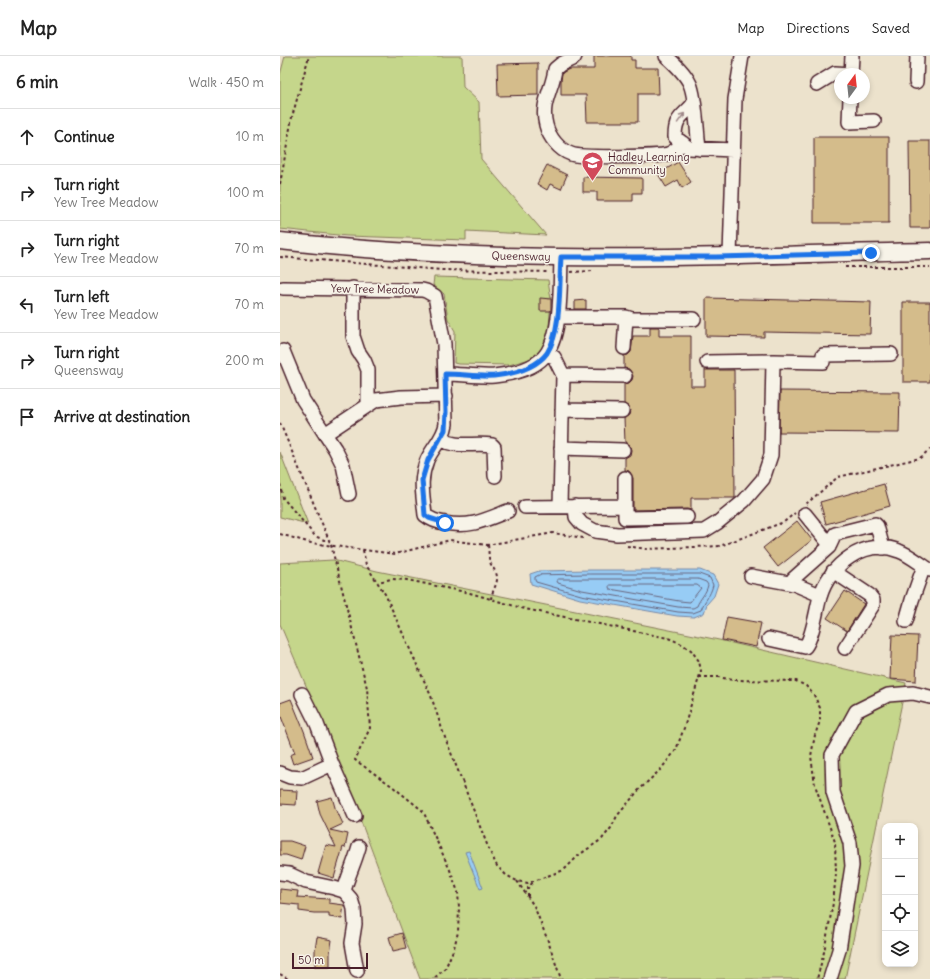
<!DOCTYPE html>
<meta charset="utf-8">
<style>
body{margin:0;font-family:Delius,sans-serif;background:#f6f6f6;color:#222}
.controls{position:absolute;right:12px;bottom:12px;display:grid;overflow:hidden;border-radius:8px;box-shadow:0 2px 6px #0003}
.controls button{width:36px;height:36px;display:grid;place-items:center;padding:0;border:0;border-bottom:1px solid #e0e0e0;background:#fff;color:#222;font:20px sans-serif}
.compass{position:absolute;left:554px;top:12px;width:36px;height:36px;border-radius:50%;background:#fff;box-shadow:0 2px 6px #0003;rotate:15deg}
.scale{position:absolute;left:12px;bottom:10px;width:76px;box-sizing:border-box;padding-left:4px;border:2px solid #4a1f2b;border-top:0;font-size:11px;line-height:14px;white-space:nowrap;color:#4a1f2b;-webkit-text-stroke:3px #f7f3e8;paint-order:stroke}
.stop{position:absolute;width:12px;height:12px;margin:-9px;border:3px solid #1a73e8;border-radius:50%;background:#fff}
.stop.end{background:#1a73e8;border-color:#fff;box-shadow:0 1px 4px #0008}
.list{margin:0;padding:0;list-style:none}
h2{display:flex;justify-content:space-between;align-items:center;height:52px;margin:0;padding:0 16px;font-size:17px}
h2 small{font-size:13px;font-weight:400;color:#767676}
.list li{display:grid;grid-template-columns:26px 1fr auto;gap:12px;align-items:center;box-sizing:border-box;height:56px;padding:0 16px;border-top:1px solid #e0e0e0}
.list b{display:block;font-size:15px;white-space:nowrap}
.list p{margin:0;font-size:13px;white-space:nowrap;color:#767676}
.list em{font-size:13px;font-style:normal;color:#767676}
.icon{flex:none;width:22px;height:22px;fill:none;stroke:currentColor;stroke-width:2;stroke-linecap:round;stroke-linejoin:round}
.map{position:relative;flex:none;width:650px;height:923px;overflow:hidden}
header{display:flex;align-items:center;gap:24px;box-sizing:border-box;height:56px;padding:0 20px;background:#fff;border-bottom:1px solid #e0e0e0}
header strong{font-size:19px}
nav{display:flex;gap:22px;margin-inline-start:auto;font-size:14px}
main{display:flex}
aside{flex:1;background:#fff}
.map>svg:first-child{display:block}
</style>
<header>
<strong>Map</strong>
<nav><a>Map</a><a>Directions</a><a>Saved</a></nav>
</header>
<main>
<aside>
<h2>6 min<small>Walk · 450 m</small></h2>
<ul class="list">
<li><svg class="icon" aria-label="ahead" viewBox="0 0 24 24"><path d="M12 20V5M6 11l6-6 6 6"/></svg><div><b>Continue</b></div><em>10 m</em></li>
<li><svg class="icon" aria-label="right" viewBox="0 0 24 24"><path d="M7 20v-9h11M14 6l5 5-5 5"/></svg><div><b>Turn right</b><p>Yew Tree Meadow</p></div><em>100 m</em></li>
<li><svg class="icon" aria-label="right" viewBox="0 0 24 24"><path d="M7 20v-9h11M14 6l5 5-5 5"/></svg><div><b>Turn right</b><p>Yew Tree Meadow</p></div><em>70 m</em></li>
<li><svg class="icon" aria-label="left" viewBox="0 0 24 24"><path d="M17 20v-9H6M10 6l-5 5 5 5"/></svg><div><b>Turn left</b><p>Yew Tree Meadow</p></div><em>70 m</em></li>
<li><svg class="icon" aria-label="right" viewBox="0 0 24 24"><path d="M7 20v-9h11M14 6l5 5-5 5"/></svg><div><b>Turn right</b><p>Queensway</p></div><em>200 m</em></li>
<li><svg class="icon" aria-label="arrive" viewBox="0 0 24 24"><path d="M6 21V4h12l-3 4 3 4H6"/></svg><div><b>Arrive at destination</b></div></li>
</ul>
</aside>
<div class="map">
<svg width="650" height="923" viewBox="0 0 650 923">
<rect width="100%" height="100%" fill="#ece2cc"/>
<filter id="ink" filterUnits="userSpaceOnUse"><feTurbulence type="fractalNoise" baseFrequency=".025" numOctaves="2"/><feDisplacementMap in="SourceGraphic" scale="8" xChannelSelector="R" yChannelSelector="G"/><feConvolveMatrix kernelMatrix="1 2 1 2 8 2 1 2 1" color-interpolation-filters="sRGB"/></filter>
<g filter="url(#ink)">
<path fill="#c5d68b" stroke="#887a5b" d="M5 0H182L183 31 199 46 201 103 266 179 186 175V184L67 180 0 173V19Z
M154 221 268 224 271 243 268 285 253 302 229 309 178 308 174 307 175 275 168 263 164 238 153 229Z
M0 396 28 468 0 461Z
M53 504 97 515 439 584 626 627 565 923H140L62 715 0 568V507Z"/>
<path fill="#97ccf5" stroke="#7887a4" d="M310 514H420L433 519 438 528 434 540 427 548 424 557 414 561 397 560 300 543 251 528 250 518 259 515Z
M189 795 203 832 200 833 185 796Z"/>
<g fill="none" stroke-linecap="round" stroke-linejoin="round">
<path stroke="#69647c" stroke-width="1" d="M310 518H419L430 522 433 529C430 541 425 543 421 554L413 557 398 556 301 539 256 526 255 524V521L259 519Z
M279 523H418L426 526 428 529C426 538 420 542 417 550L413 552 398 551 302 534 278 527 277 525Z
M331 529H417L421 532 410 546 399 545 330 533 329 531Z"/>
</g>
<path fill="#d4bc8b" stroke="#4a1f2b" d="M314 0H351V4H355V12H378L379 38H358V66H307L306 39H281V25L282 17 289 13H314Z
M258 7V39L218 40 217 8Z
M534 81H609V167H534Z
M629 85H650V172H630Z
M398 106 411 126 402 132 398 124 386 131 378 118Z
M267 109 287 119 281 133 270 128 267 134 257 128Z
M303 121 362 122V137H353V145H317V136H303Z
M260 242 271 243V255H260Z
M426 242 591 246 590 278 484 276V281L426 280Z
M306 244V253H295V245Z
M623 246H650V326H623Z
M370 271H379V280H411V330H425V314H454L455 442H411V454L407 453 353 454V422L349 415 345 414V402L350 399 351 394 350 390 345 386 344 362 349 359 350 355 349 351 344 348V328L349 327 352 324 353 320 349 313 344 312V300L348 299 351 296 353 280H370Z
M500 335 620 336 619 377 499 376Z
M604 428 610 450 546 468 540 446Z
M517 465 532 484 498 511 483 492Z
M565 535 584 548 567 575 547 562Z
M447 561 481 567 476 591 442 584Z
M612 579 638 580 636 625 610 623Z
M11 643 24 675 33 701 13 708 10 699 15 697 0 658V647Z
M0 734 17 735 16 749 0 748Z
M52 741 56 755H57L63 768 50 774 68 778 65 792 63 791 54 822 38 817 46 789 56 791 40 758 37 745Z
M0 785H10L25 790 21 804 6 799H0Z
M0 833 18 835 17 841 49 843V847L64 849 62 863 49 861V857H34L19 855V849L0 847Z
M122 877 126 892 113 895 109 881Z
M37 881 52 884 50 897V911H35V894Z"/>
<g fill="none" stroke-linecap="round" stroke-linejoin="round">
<defs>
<path id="minor" d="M295 0 294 2 281 8 275 13C273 33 260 47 266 69 269 81 279 94 291 98 300 102 378 101 388 98 394 96 398 91 403 87
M386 0C395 8 405 17 410 28 416 41 417 76 419 93
M571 18 572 0
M636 26 637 0
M537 28 555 17 571 18
M570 42 569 66 594 65
M414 47C403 61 395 60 395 81L409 92 453 94
M450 200 455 43 462 0
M3 232 142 234 146 235 155 240 164 288 166 368C164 382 153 391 147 404 139 424 143 438 145 459 151 464 158 466 165 467 190 472 205 464 228 455
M73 232V280L78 295 84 304 88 314V348
M278 261H346L352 263H414
M344 292 346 261
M3 295 23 344 45 378
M266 298 274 301 283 319 280 450
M427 306 493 305
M165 318C181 318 198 321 214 320 232 318 256 313 267 297 282 274 280 228 281 201
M283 319 345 320
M282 354 342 355
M160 383C178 393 193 386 212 389L214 391 215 420
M281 392 343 394
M69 438 63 409 55 393 45 378 96 344 121 341 166 340
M295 450 296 461 302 468 315 475 337 478 424 475 437 467 464 445 483 423 491 399 493 305 543 306V299L611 298
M345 450V462L407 461
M245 451 345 450V422
M525 458 550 489
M553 515 589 539 593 544V549L565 592
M471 520 514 528
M540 539 514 528 513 523 549 491 555 478 595 468 597 470 603 492
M626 565 632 544 644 510
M489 583 525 591C533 581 536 554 540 541 549 509 585 481 619 495 630 499 640 508 650 514
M22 638 37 668 52 708 75 760
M0 717 10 721 22 722 52 708
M0 817 9 818 26 826 54 832 64 835 71 843 74 853 75 868 72 887 77 915
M64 835C68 820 75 806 79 791
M550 923 559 894 572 810 570 787 553 736 552 699 576 655 608 639 633 637 650 641"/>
<path id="major" d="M0 185C149 202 301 203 451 200 517 199 584 196 650 195"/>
</defs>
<use href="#minor" stroke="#4a1f2b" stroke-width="16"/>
<use href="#major" stroke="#4a1f2b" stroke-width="19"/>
<path stroke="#4a1f2b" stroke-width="2" stroke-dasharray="3 3" stroke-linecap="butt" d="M0 128 12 61 29 0
M0 201 163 214 269 216
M565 211H650
M291 216 313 215
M0 367 51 489 87 632 90 672 75 704 112 730 143 755 170 814 178 836 179 852 178 876 174 892 165 913 153 923
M0 428 3 442 35 480 44 484H49
M526 448 558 421 640 402 650 393
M0 478 31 487 115 498 170 484 207 489 273 477 303 482
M208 489C209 495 208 500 210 506 212 512 218 516 217 524 216 531 212 535 211 543
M347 490 366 493 440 490 504 466 515 457
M83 494 86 509 105 538 151 640 164 679 210 796 217 810 226 819 237 825 248 827 284 814 299 799 322 783 331 772 337 760 358 735 381 713 396 694 404 672 421 615 419 605 411 594 400 587 388 582 245 553 190 537 127 524 111 523 98 526
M419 621H438L453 624 516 625 526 630 534 639 540 652V665L535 679 531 700 535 729 555 786 556 818 553 847 544 896 537 923
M237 825 254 850 268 885 281 923
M248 840V832L253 826
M0 918 8 923"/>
<use href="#minor" stroke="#f7f3e8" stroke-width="13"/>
<use href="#major" stroke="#f7f3e8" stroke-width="16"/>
</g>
<defs><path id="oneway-shaft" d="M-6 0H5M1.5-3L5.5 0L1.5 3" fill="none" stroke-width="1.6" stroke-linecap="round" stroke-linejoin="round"/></defs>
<use stroke="#a0898a" href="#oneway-shaft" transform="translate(401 62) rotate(-54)"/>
</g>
<g fill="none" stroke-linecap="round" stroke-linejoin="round" filter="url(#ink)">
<path stroke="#1a73e8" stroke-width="5" d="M165 467 149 462 145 459 142 424 148 404 165 374 166 356 165 318C181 318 198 321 214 320 232 318 256 312 267 297 282 274 279 228 281 201H436L591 197"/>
</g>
<defs>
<symbol id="school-pin" viewBox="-11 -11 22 30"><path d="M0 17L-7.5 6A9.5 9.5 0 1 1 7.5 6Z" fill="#d1495b" stroke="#f7f3e8"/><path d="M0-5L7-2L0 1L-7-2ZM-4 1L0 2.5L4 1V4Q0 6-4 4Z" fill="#fff"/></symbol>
</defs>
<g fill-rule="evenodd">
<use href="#school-pin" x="300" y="94" width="25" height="34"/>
</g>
<g text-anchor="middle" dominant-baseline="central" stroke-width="3" stroke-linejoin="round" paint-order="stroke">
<g font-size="11" fill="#4a1f2b" stroke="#f7f3e8" text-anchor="start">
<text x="328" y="101">Hadley Learning<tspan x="328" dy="13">Community</tspan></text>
</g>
<g font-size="11" fill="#4a1f2b" stroke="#f7f3e8">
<text transform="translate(241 200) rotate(1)">Queensway</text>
<text transform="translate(95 233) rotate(1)">Yew Tree Meadow</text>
</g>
</g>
</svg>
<div class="controls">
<button>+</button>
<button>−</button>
<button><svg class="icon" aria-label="locate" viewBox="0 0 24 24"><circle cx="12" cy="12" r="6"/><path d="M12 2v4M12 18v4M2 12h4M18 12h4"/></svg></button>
<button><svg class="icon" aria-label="layers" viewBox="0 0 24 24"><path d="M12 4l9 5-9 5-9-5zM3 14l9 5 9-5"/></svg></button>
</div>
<svg class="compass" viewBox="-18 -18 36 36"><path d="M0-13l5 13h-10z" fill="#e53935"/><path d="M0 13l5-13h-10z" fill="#767676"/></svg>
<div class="scale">50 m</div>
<div class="stop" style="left:165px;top:467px"></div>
<div class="stop end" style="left:591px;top:197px"></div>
</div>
</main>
